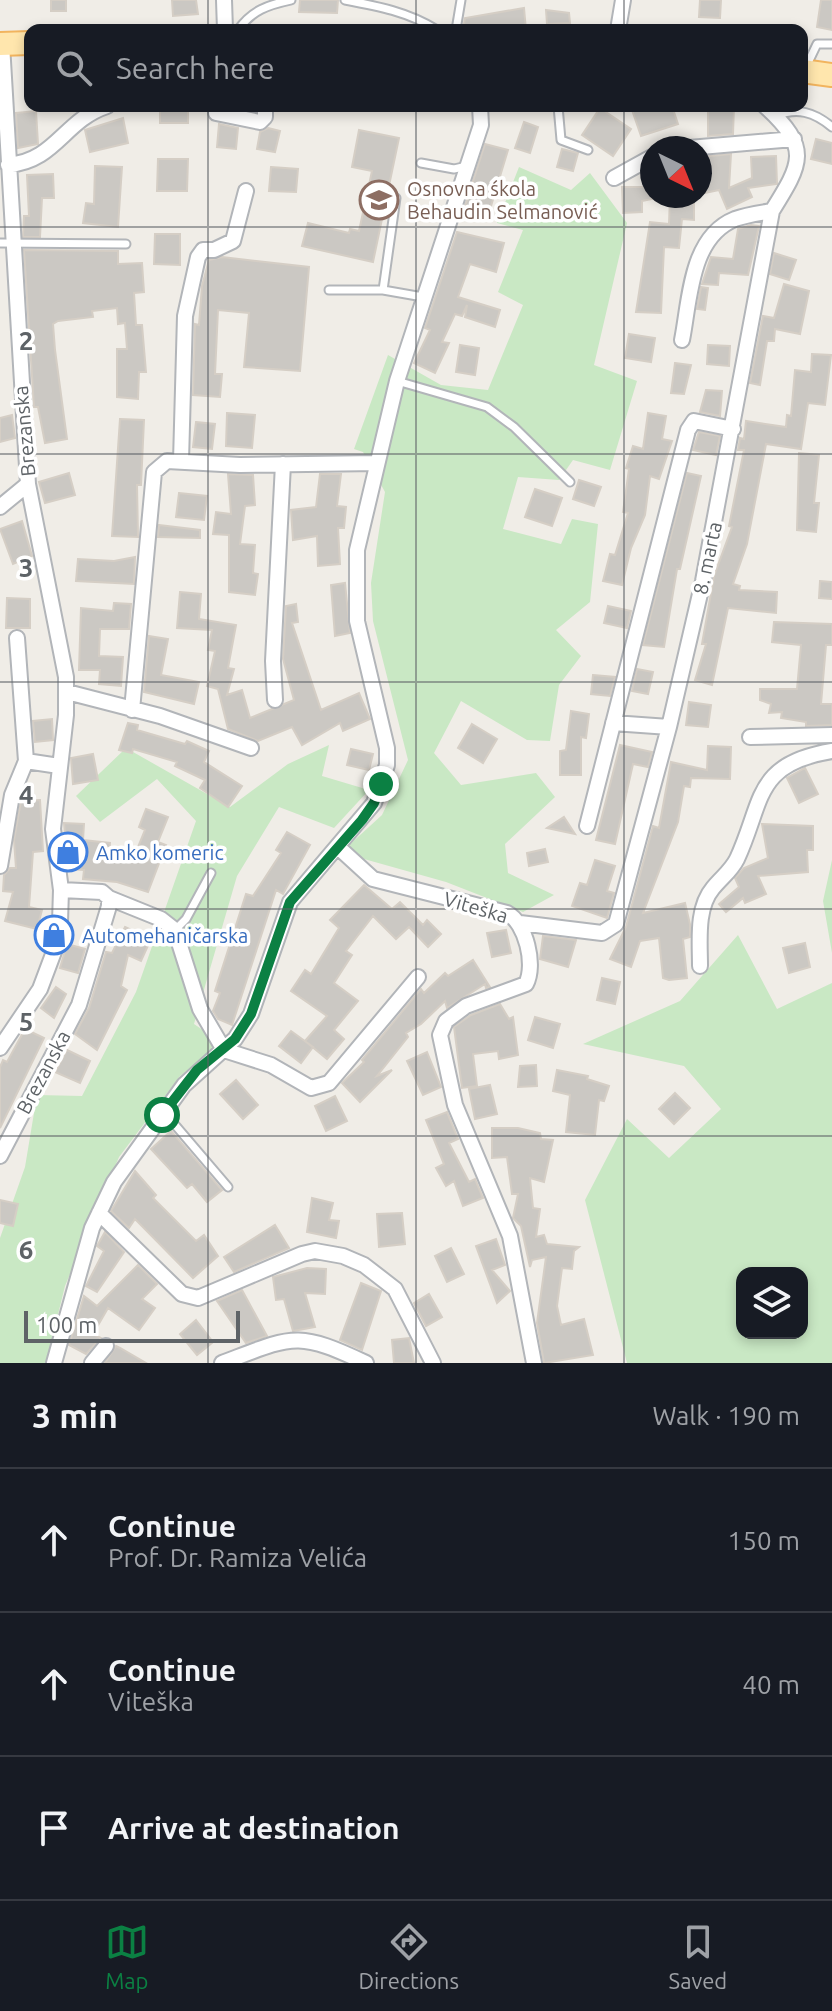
<!DOCTYPE html>
<meta charset="utf-8">
<style>
body{margin:0;font-family:Ubuntu,sans-serif;background:#242831;color:#f1f3f6}
.controls{position:absolute;right:24px;bottom:24px;display:grid;overflow:hidden;border-radius:16px;box-shadow:0 4px 12px #0003}
.controls button{width:72px;height:72px;display:grid;place-items:center;padding:0;border:0;border-bottom:2px solid #363941;background:#171b24;color:#f1f3f6;font:40px sans-serif}
.compass{position:absolute;left:640px;top:136px;width:72px;height:72px;border-radius:50%;background:#171b24;box-shadow:0 4px 12px #0003;rotate:137deg}
.scale{position:absolute;left:24px;bottom:20px;width:216px;box-sizing:border-box;padding-left:8px;border:4px solid #5e6367;border-top:0;font-size:22px;line-height:28px;white-space:nowrap;color:#5e6367;-webkit-text-stroke:6px #fff;paint-order:stroke}
.stop{position:absolute;width:24px;height:24px;margin:-18px;border:6px solid #0b8043;border-radius:50%;background:#fff}
.stop.end{background:#0b8043;border-color:#fff;box-shadow:0 2px 8px #0008}
.list{margin:0;padding:0;list-style:none}
h2{display:flex;justify-content:space-between;align-items:center;height:104px;margin:0;padding:0 32px;font-size:34px}
h2 small{font-size:26px;font-weight:400;color:#9ea1a6}
.list li{display:grid;grid-template-columns:52px 1fr auto;gap:24px;align-items:center;box-sizing:border-box;height:144px;padding:0 32px;border-top:2px solid #363941}
.list b{display:block;font-size:30px;white-space:nowrap}
.list p{margin:0;font-size:26px;white-space:nowrap;color:#9ea1a6}
.list em{font-size:26px;font-style:normal;color:#9ea1a6}
.icon{flex:none;width:44px;height:44px;fill:none;stroke:currentColor;stroke-width:2;stroke-linecap:round;stroke-linejoin:round}
.map{position:relative;flex:none;width:832px;height:1363px;overflow:hidden}
.search{position:absolute;background:#171b24;box-shadow:0 4px 12px #0003;left:24px;right:24px;top:24px;height:88px;display:flex;align-items:center;gap:20px;box-sizing:border-box;padding:0 28px;border-radius:16px;color:#9ea1a6;font-size:30px}
.sheet{height:536px;background:#171b24}
nav{display:flex;justify-content:space-around;align-items:center;box-sizing:border-box;height:112px;border-top:2px solid #363941;background:#171b24;font-size:22px;color:#9ea1a6}
nav a{display:grid;justify-items:center;gap:4px}
nav .on{color:#0b8043}
.map>svg:first-child{display:block}
</style>
<div class="map">
<svg width="832" height="1363" viewBox="0 0 832 1363">
<rect width="100%" height="100%" fill="#f0ede7"/>
<path fill="#c9e8c4" fill-rule="evenodd" d="M519 167 571 190 590 173 627 223 594 365 637 381 610 470 573 460 559 480 518 477 503 529 561 544 572 519 598 524 590 602 556 630 581 656 559 685 550 741 527 740 461 701 434 753 461 785 536 773 555 797 505 844 508 873 554 895 523 912 446 882 364 859 347 847 382 815 408 760 373 621 371 583 385 492 363 452 354 449 388 355 441 385 488 390 523 305 498 292 523 230 497 223Z
M329 745 322 776 369 790 334 828 279 807 237 876 194 1024 222 1043 180 1076 119 1157 65 1286 46 1363H0V1238L25 1167 37 1095 82 1096 136 992 196 821 157 779 100 822 76 796 126 748 230 807 288 764Z
M832 860V953L823 901Z
M738 935 777 1009 832 983V1363H627L585 1200 627 1119 669 1158 721 1109 684 1066 583 1044 680 1001ZM742 1273H802V1333H742Z"/>
<path fill="#cbc8c3" stroke="#d5cec5" stroke-width="2" d="M51 0H66V11H51Z
M172 0H196L198 14 173 16Z
M300 0H338L337 13 299 12Z
M700 0H721L720 18 699 17Z
M821 0H832V30L817 27Z
M524 8 526 30H463L465 18Z
M546 10 569 13 570 23 547 24Z
M160 106H188V123H160Z
M645 106H672L678 124 641 136 632 110Z
M708 106H734L733 134 708 136Z
M600 108 631 129 613 156 582 135Z
M36 111 38 144 18 148 16 113Z
M123 118 128 143 90 152 85 130Z
M524 122 538 127 530 153 515 148Z
M219 124 238 128 236 149 217 147Z
M268 128 280 131 275 152 257 149 260 132Z
M359 130 399 138 373 262 302 246 308 223 349 233 350 229 359 231 372 171 352 167Z
M816 139 832 143V164L811 159Z
M485 144 508 150 488 216 464 209Z
M562 149 578 153 573 171 557 167Z
M731 154 729 188 752 178 751 157 776 156 777 184 748 188 752 197 727 209 719 190 700 194V157Z
M158 159H188L187 191H157Z
M95 166 122 167 118 227 83 223 86 203 94 204Z
M271 167 298 169 296 192 269 191Z
M53 174 54 198H42L40 237H23L24 216H29L27 175Z
M622 187H652V199L642 201V212L623 213Z
M670 196H694V220L682 219 679 248 664 247 661 313 636 312 650 222 669 224Z
M751 225 759 226 748 275 719 273 718 285 702 284 711 257 733 259 738 229Z
M457 232 504 243 496 272 470 264 458 297 500 310 495 327 465 317 467 305 462 316 455 314 442 342 449 343 435 373 414 363 430 330 425 328Z
M155 234H180V265L154 264Z
M24 250 118 251V264L142 263 144 292 134 293 136 325H142L146 372H139L138 399 117 397V349H127L125 323 118 324 117 308 92 311 93 317 58 321 53 324 55 350 67 439 45 443 38 407H34Z
M774 253 796 260 789 280 770 274Z
M222 257 309 267 300 371 244 367 249 313 218 310 215 374H222L220 397 193 395 195 324 199 325 202 286 209 260Z
M784 284 809 291 800 334 775 329 774 341H767L760 385 750 383 763 316 774 318Z
M701 287 708 288 705 310 697 309Z
M629 334 655 338 651 362 625 358Z
M460 345 479 348 475 375 456 372Z
M708 345 730 346 729 366 707 364Z
M812 354 831 355 825 405 808 403 801 449 766 444 747 544 733 584 740 586 739 590 777 592 776 613 728 608 712 685 695 680 706 644H702L714 576 732 527 729 526 744 450H738L740 438 744 439 746 421 786 427 787 415 791 416 795 370 811 372Z
M675 363 691 365 684 394 671 393Z
M706 390 722 391 720 416 700 412Z
M227 413 255 415 252 448 226 446Z
M648 413 666 416 662 439 672 441 659 479 650 476 645 515 631 548 622 585 603 581 610 554 615 555 628 513 623 512 629 469 626 468 633 446 643 449Z
M12 415 15 438 0 442V418Z
M120 419 144 420 141 485H137L138 537 112 536Z
M196 422 215 424 212 449 193 447Z
M699 432 720 436 716 455 693 450Z
M799 453 819 455 814 503H819L816 532 797 530Z
M69 473 75 495 45 503 39 482Z
M687 473 701 476 680 569H677L664 647 643 645Z
M228 474 253 475 255 505 245 506 240 544 255 545 253 573 258 574 255 595 229 592V535L213 534 216 512 231 514Z
M320 474H341L337 506 346 507 344 528H338L340 564 318 566 317 536 293 540 291 510 316 507Z
M579 480 601 487 594 506 573 499Z
M535 489 562 498 552 526 525 517Z
M179 493 207 496 204 520 176 517Z
M22 521 32 556 13 564 0 529Z
M159 525 200 530V538L158 537Z
M135 557 134 584 76 581 78 559 114 561Z
M820 581 832 582V599L819 598Z
M345 583 350 633 335 636 331 585Z
M180 592 201 594 199 619 236 625 228 668 234 669 227 695 242 690 250 718 294 700 283 659 286 606 296 604 298 622 292 623 321 710 359 693 370 719 343 731 340 723 302 745 292 727 258 741 228 729 218 689 207 686 215 651 208 650 212 630 177 628Z
M7 598 30 599V628H6Z
M114 603 131 604 129 629H100L99 656 123 657 121 686 99 684 100 670H79L81 608 113 611Z
M608 606 631 611 627 628 604 623Z
M774 622 832 624V645H826L821 704H832V725L806 726V722L781 718 782 712 769 713 771 704 760 700V689H797L801 645 772 642Z
M149 636 168 639 161 675 199 682 194 704 144 692Z
M637 669 653 672 648 694 632 691Z
M593 675 615 677 610 696 591 694Z
M689 702 711 705 708 727 686 725Z
M571 711 589 714 586 738 581 737V775H560V751L566 750Z
M52 719 53 740 35 742 33 721Z
M128 723 138 725 137 730 185 744 187 741 209 751 204 762 242 786 228 807 200 788 205 780 175 766 177 762 133 749 132 753 119 750Z
M472 724 497 739 483 763 458 748Z
M620 745 652 752 648 767 633 764 615 844 596 840Z
M708 746 731 747 730 779 691 778 690 787 684 786 678 822 643 913 685 903 690 924V937L683 939 687 978 669 980 663 978 659 938 640 941 631 967 610 959 626 927 653 826 659 828 671 762 707 770Z
M351 749 373 754 369 770 347 765Z
M93 754 98 780 73 784 71 758Z
M805 768 818 794 799 803 787 778Z
M40 800 43 851 33 852 29 907 42 910 37 929 5 921 13 892 3 891 4 875 10 868H16L14 840 21 801Z
M146 809 168 817 158 842 166 845 148 892 117 882 83 879 84 870 68 869 64 823 84 824 83 840 110 843 109 855 132 862 145 830 139 827Z
M564 817 575 834 547 828Z
M762 824 813 826V850H807L808 872 758 876 766 894 745 903 743 898 726 912 719 904 739 887 735 878 744 868 768 858Z
M287 832 310 845 283 894 276 890 232 1025 218 1019 213 1011 220 993 215 991 246 894 253 896 281 853 276 850Z
M545 849 548 862 529 866 527 853Z
M595 860 615 866 607 891 614 893 607 918 572 906 580 883 587 885Z
M364 885 392 909 400 902 423 925 427 920 441 934 428 947 409 927 396 939 373 916 346 951 352 955 334 983 358 1001 334 1030 344 1039 327 1059 305 1041 327 1016 291 991 305 970 311 974 339 928 330 920Z
M125 927 151 939 141 961 128 955 121 986 127 990 97 1050 75 1034 89 1008 106 952 112 953Z
M506 930 511 953 492 957 487 933Z
M543 936 576 940 568 967 540 959Z
M805 943 810 967 789 973 783 948Z
M67 944 85 949 78 973 60 968Z
M473 960 490 987 486 988 485 984 447 1008 445 1001 421 1024 406 1033 408 1037 377 1076 392 1070 360 1102 342 1083 364 1062 362 1060 421 989 424 993 445 973 448 976Z
M602 978 620 982 615 1004 597 1000Z
M56 987 66 994 54 1018 41 1008Z
M500 1004 509 1019 513 1017 518 1055 499 1059 498 1051 473 1054 477 1086 462 1088 454 1027 471 1015Z
M535 1017 560 1024 553 1048 528 1040Z
M25 1029 44 1038 0 1128V1067L3 1060 7 1062Z
M291 1031 313 1047 301 1063 279 1046Z
M67 1050 90 1061 80 1083 55 1072Z
M427 1052 441 1087 423 1095 407 1061Z
M536 1065 537 1086 518 1087 520 1066Z
M557 1070 588 1076 587 1079 609 1086 604 1101 599 1100 595 1135 566 1132 570 1095 553 1091Z
M236 1080 258 1105 243 1119 220 1094Z
M490 1085 497 1114 475 1119 469 1089Z
M675 1093 690 1108 674 1124 659 1109Z
M335 1096 347 1121 326 1131 315 1106Z
M447 1112 458 1139 449 1143 469 1182 475 1179 483 1198 463 1206 454 1181 446 1186 436 1168 444 1164 426 1120Z
M492 1128H518L540 1133 541 1139 553 1140 544 1182 530 1178 533 1208 540 1209 536 1237 544 1235 547 1244 579 1247 574 1251 572 1269 562 1268 557 1306 561 1325 584 1319 593 1355 544 1363 537 1323 546 1257 532 1260 530 1267 521 1226 513 1218 518 1194H512L507 1157 492 1158Z
M171 1131 222 1190 207 1202 192 1184 187 1188 151 1149Z
M135 1171 156 1195 153 1198 196 1241 204 1235 218 1256 193 1278 135 1219 129 1228 111 1211Z
M312 1198 333 1203 329 1220 339 1221 336 1238 307 1232Z
M0 1200 18 1204 13 1226 0 1223Z
M402 1213 405 1244 379 1247 377 1214Z
M275 1225 289 1248 234 1272 224 1257Z
M105 1232 124 1252 97 1292 86 1286 104 1251 97 1246Z
M496 1239 505 1265 492 1270 510 1291 497 1303 476 1246Z
M451 1248 464 1274 447 1282 435 1256Z
M138 1265 157 1284 142 1299 155 1308 139 1330 108 1308 93 1334 101 1338 86 1354 69 1345 84 1296 97 1306Z
M307 1268 326 1269 325 1294 305 1293 315 1327 293 1331 284 1299 276 1300 273 1277Z
M361 1283 381 1291 362 1350 340 1340Z
M242 1290 267 1336 246 1343 217 1301Z
M429 1294 442 1317 426 1326 414 1303Z
M196 1320 213 1342 197 1355 180 1334Z
M409 1338 414 1363H394L392 1340Z
M116 1346 120 1348 146 1363H105Z"/>
<g fill="none" stroke-linecap="round" stroke-linejoin="round">
<defs>
<path id="lane" d="M345 0C377 6 409 12 437 30
M238 30C252 10 268 5 291 0
M456 30 461 0
M806 67 817 44H832
M558 106 561 140 588 150
M776 116C797 107 814 112 832 127
M421 163 454 169 467 166
M0 243 126 244
M329 290H383L423 297
M383 290 396 198
M397 381 487 407 514 427 570 482
M175 930 186 919 211 873
M164 1112 228 1187"/>
<path id="street" d="M224 0 225 30
M618 30 623 0
M216 113 260 122 265 117V106
M689 148 794 139
M8 165C56 161 64 120 107 106
M614 178 652 157
M682 340C690 300 690 237 735 219 746 215 760 213 772 211
M181 461 185 316 198 257 203 250H214L233 241 246 191
M0 507 28 484
M17 638 26 761
M67 692 160 716 251 748
M275 700 273 661 283 464
M132 710 154 472 167 461 240 465 377 463
M613 723 669 727
M750 737 832 735
M587 826 688 430 694 421 733 429
M338 847 373 879 507 913C526 923 536 965 526 984L466 1006 446 1021 440 1035 455 1105 510 1236 534 1363
M0 866 12 795 26 761 59 766
M109 898 161 919 175 930 200 1009 224 1050 271 1065 311 1088 329 1083 418 977
M520 923 602 933 616 924 669 727 703 581 772 211C802 163 811 148 765 106
M700 966C700 941 696 908 713 888 722 877 731 871 737 859 764 801 753 764 832 751
M0 1048 40 989 58 941 60 922 61 890 53 829 66 715V677L28 484 2 44
M0 1156 79 1005 109 906V898L102 892 61 890
M99 1213 182 1294 198 1298 302 1254 315 1251 343 1256 364 1265 395 1289 433 1363
M54 1363 92 1228 114 1182 184 1085 235 1039 251 1014 290 902 374 803 387 765V748L357 621V550L397 381 481 125 480 106
M92 1363 106 1346
M222 1363C293 1336 296 1330 366 1363"/>
<path id="primary" d="M0 44 30 43
M802 71 832 75"/>
</defs>
<use href="#lane" stroke="#b2b5b9" stroke-width="11"/>
<use href="#street" stroke="#b2b5b9" stroke-width="18"/>
<use href="#primary" stroke="#f2b45e" stroke-width="26"/>
<use href="#lane" stroke="#fff" stroke-width="7"/>
<use href="#street" stroke="#fff" stroke-width="14"/>
<use href="#primary" stroke="#ffe6ad" stroke-width="22"/>
</g>
<g fill="none" stroke-linecap="round" stroke-linejoin="round">
<path stroke="#0b8043" stroke-width="10" d="M162 1115 197 1070 235 1039 251 1014 290 902 362 820 374 803 381 784"/>
</g>
<path fill="none" stroke="#5e6367" stroke-width="2" stroke-opacity="0.55" d="M208 0V30M416 0V30M624 0V30M208 106V1363M416 106V1363M624 106V1363M0 227H832M0 454H832M0 682H832M0 909H832M0 1136H832"/>
<defs>
<symbol id="school-ring" viewBox="-11 -11 22 22"><circle r="9.5" fill="#fff" stroke="#8d6e63" stroke-width="1.5"/><path d="M0-5L7-2L0 1L-7-2ZM-4 1L0 2.5L4 1V4Q0 6-4 4Z" fill="#8d6e63"/></symbol>
<symbol id="shop-ring" viewBox="-11 -11 22 22"><circle r="9.5" fill="#fff" stroke="#3f7fe0" stroke-width="1.5"/><path d="M-5-2.5h2.3a2.7 3.5 0 0 1 5.4 0H5L5.5 6h-11ZM-1.5-2.5h3a1.5 2.3 0 0 0-3 0Z" fill="#3f7fe0"/></symbol>
</defs>
<g fill-rule="evenodd">
<use href="#school-ring" x="357" y="178" width="44" height="44"/>
<use href="#shop-ring" x="46" y="830" width="44" height="44"/>
<use href="#shop-ring" x="32" y="913" width="44" height="44"/>
</g>
<g text-anchor="middle" dominant-baseline="central" stroke-width="7" stroke-linejoin="round" paint-order="stroke">
<g font-size="20" fill="#785e54" stroke="#fff" text-anchor="start">
<text x="407" y="188">Osnovna śkola<tspan x="407" dy="23">Behaudin Selmanović</tspan></text>
</g>
<g font-size="20" fill="#5e6367" stroke="#fff">
<text transform="translate(24 431) rotate(-95)">Brezanska</text>
<text transform="translate(707 558) rotate(-78)">8. marta</text>
<text transform="translate(476 907) rotate(16)">Viteška</text>
<text transform="translate(43 1072) rotate(-62)">Brezanska</text>
</g>
<g font-size="20" fill="#366cbe" stroke="#fff" text-anchor="start">
<text x="96" y="852">Amko komeric</text>
<text x="82" y="935">Automehaničarska</text>
</g>
</g>
<g font-size="26" text-anchor="middle" font-weight="bold" fill="#5e6367" stroke="#fff" stroke-width="7" stroke-linejoin="round" paint-order="stroke">
<text x="26" y="350">2</text>
<text x="26" y="577">3</text>
<text x="26" y="804">4</text>
<text x="26" y="1031">5</text>
<text x="26" y="1259">6</text>
</g>
</svg>
<div class="controls">
<button><svg class="icon" aria-label="layers" viewBox="0 0 24 24"><path d="M12 4l9 5-9 5-9-5zM3 14l9 5 9-5"/></svg></button>
</div>
<svg class="compass" viewBox="-18 -18 36 36"><path d="M0-13l5 13h-10z" fill="#e53935"/><path d="M0 13l5-13h-10z" fill="#9ea1a6"/></svg>
<div class="scale">100 m</div>
<div class="stop" style="left:162px;top:1115px"></div>
<div class="stop end" style="left:381px;top:784px"></div>
<div class="search"><svg class="icon" aria-label="search" viewBox="0 0 24 24"><circle cx="10" cy="10" r="6"/><path d="M15 15l6 6"/></svg>Search here</div>
</div>
<section class="sheet">
<h2>3 min<small>Walk · 190 m</small></h2>
<ul class="list">
<li><svg class="icon" aria-label="ahead" viewBox="0 0 24 24"><path d="M12 20V5M6 11l6-6 6 6"/></svg><div><b>Continue</b><p>Prof. Dr. Ramiza Velića</p></div><em>150 m</em></li>
<li><svg class="icon" aria-label="ahead" viewBox="0 0 24 24"><path d="M12 20V5M6 11l6-6 6 6"/></svg><div><b>Continue</b><p>Viteška</p></div><em>40 m</em></li>
<li><svg class="icon" aria-label="arrive" viewBox="0 0 24 24"><path d="M6 21V4h12l-3 4 3 4H6"/></svg><div><b>Arrive at destination</b></div></li>
</ul>
</section>
<nav>
<a class="on"><svg class="icon" aria-label="map" viewBox="0 0 24 24"><path d="M3 6l6-2 6 2 6-2v14l-6 2-6-2-6 2zM9 4v14M15 6v14"/></svg>Map</a>
<a><svg class="icon" aria-label="directions" viewBox="0 0 24 24"><path d="M12 3l9 9-9 9-9-9zM9 14v-3h6M13 9l2 2-2 2"/></svg>Directions</a>
<a><svg class="icon" aria-label="saved" viewBox="0 0 24 24"><path d="M7 4h10v16l-5-4-5 4z"/></svg>Saved</a>
</nav>
